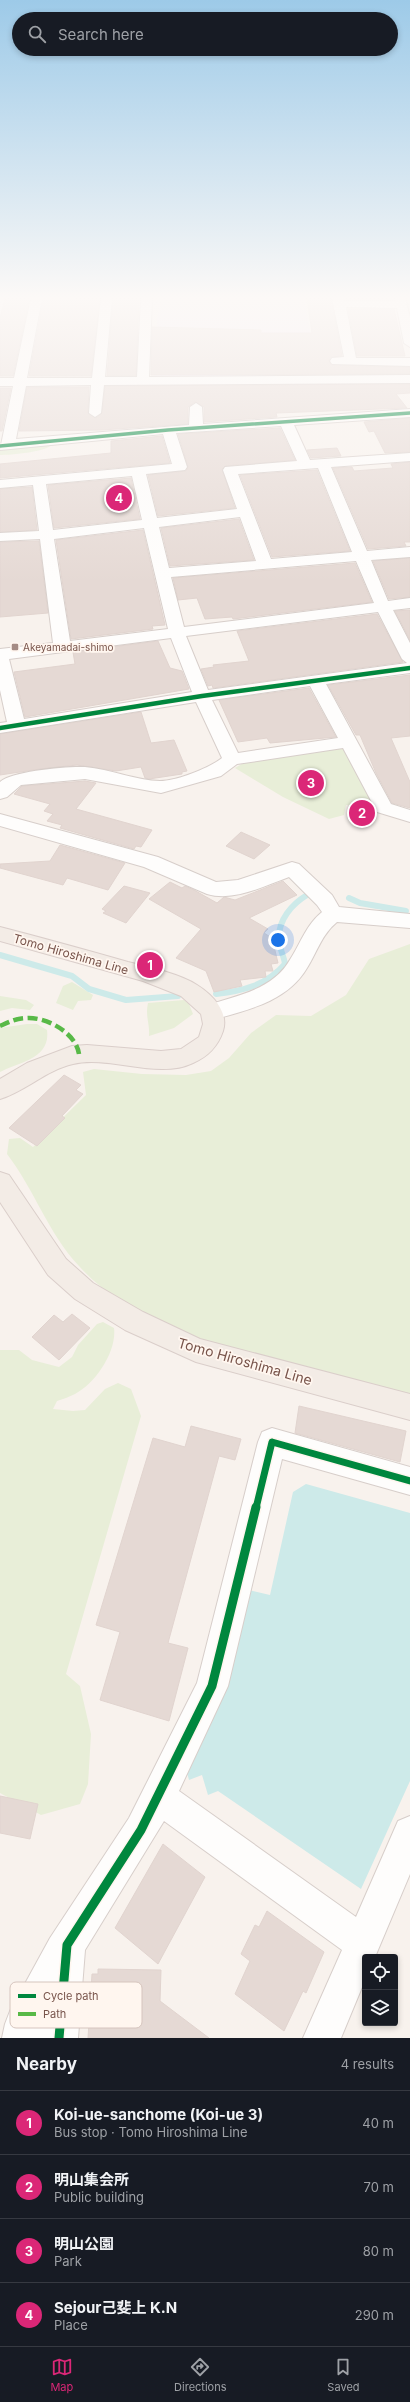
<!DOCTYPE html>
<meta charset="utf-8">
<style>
body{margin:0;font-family:Inter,"Noto Sans JP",sans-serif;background:#242831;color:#f1f3f6}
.controls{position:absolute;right:12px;bottom:12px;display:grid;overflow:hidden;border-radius:4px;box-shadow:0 2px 6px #0003}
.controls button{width:36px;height:36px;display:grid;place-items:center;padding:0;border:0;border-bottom:1px solid #363941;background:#171b24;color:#f1f3f6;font:20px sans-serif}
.you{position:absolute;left:278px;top:940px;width:14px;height:14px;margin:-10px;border:3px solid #fff;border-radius:50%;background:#1a73e8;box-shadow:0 0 0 6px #1a73e833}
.badge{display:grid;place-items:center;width:26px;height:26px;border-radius:50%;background:#db2777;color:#fff;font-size:13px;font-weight:700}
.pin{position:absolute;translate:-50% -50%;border:2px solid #fff;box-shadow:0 1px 4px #0006}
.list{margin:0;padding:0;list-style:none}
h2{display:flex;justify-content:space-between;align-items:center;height:52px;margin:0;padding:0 16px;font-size:17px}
h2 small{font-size:13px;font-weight:400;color:#9ea1a6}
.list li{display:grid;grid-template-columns:26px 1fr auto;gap:12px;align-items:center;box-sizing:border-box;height:64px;padding:0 16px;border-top:1px solid #363941}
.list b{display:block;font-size:15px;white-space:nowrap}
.list p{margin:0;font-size:13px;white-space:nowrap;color:#9ea1a6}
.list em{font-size:13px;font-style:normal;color:#9ea1a6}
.icon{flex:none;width:22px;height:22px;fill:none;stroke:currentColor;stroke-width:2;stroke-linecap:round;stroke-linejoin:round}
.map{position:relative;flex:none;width:410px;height:2038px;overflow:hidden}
.search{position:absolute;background:#171b24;box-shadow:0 2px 6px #0003;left:12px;right:12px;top:12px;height:44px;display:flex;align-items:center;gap:10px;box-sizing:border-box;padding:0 14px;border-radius:22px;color:#9ea1a6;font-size:15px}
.sheet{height:308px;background:#171b24}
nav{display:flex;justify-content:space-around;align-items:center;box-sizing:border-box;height:56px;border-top:1px solid #363941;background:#171b24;font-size:11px;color:#9ea1a6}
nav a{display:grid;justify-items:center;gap:2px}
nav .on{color:#db2777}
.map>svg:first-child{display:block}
</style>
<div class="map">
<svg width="410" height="2038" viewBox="0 0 410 2038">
<rect width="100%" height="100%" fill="#f8f2ed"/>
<path fill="#f3eaf4" d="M163 298H304L319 378 154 377 157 318Z"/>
<path fill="#e8eed8" d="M53 443C50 452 10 455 0 455V448Z
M339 747 348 751 377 808 346 805 344 815 329 819 283 797 235 768 247 761Z
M410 944V1394C346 1381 279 1372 218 1349 201 1343 185 1334 169 1326 135 1311 104 1294 79 1266 48 1233 34 1189 7 1154L9 1139 20 1138 33 1147 86 1095 83 1072 94 1069 142 1074 186 1075 211 1071 229 1058 251 1033 276 1015 311 1016 346 995 369 959Z
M72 982 93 995 91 1000 78 1001 73 1010 56 1003 63 986Z
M0 996 26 1000 34 1005 30 1010 12 1008 0 1011Z
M184 1000 189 1004 193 1014 174 1028 149 1036C150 1023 145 1017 148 1003Z
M27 1024H37L47 1030C51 1059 18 1062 0 1072V1028Z
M103 1322 114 1328C117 1351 96 1383 75 1394 69 1397 63 1399 57 1401L53 1409 73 1411 85 1410 105 1389 118 1383 131 1389 141 1416 66 1674 80 1686 91 1734 88 1784 80 1804 41 1815 0 1793V1350H19L32 1360 59 1367 72 1357 78 1345 97 1324Z"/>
<path fill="#cdeae9" d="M306 1484 410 1513V1781L361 1889 218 1791 208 1795 202 1775 189 1780 186 1769 249 1590 270 1595 293 1492Z"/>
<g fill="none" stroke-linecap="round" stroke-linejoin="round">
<path stroke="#cdeae9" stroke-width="6" d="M349 898 360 903 406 911
M0 955 72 976 89 989 126 1000 178 996
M216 994C243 991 267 985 285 964 284 956 279 948 279 939 278 920 292 904 307 895"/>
</g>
<path fill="#e5d9d4" stroke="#e1d4cf" d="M77 298H100L91 376H29L43 301H76Z
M113 298H139L136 376H107Z
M307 298H331L342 356 331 357 329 360 331 365 410 367V374L151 375 152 327 261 330V333H312Z
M344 298H388L389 300H345Z
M5 299H27L29 301 13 376H0V318Z
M348 309H394L405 356H357Z
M410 384V393L396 394 407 408 276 413 277 417 204 422V407L195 402 188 407V424L102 430 19 431 27 387H89L88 413 96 418 102 413 105 386Z
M0 388H11L2 431H0Z
M410 418V452L385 453 374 431 369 432 364 422Z
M280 428 295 460 225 466 222 469 235 508 158 516 148 475 186 471 188 467 178 434Z
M162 436 170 463 0 478V464L111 453V441Z
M337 448 341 456 311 458 307 450Z
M410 462V542H404L406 546 368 549 333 468 352 467 354 471 393 468 391 464Z
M317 470 350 551 272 557 240 475Z
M131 478 140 519 54 528 48 485Z
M32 487 37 530 0 532V489Z
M239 519 254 560 170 566 161 528Z
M143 530 165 625 152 626 153 629 71 639 56 540Z
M39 541 48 613 0 617V542Z
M410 558V597L389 599 373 561Z
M355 563 372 602 233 619 232 617 205 619 197 598 178 600 173 578Z
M410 610V640L395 611Z
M377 614 403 662 213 688 212 685 208 686 201 669 214 667 213 665 249 661 237 631Z
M158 641 170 668 182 671 189 689 25 717 14 672 75 664 73 652Z
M410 675V736L391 738 410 782V808L392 803 376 773 360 735H356L328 685Z
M309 688 336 737 270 743 267 738 238 742 219 700Z
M141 712 151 743 174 740 187 771 182 772V774L149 779 145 778 141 767 116 771 77 765 40 769 0 775V734Z
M85 781 96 783 76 809 152 830 141 847 136 846 134 849 60 828 62 825 47 821 53 814 44 811 50 804 14 794 22 786Z
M241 832 270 845 254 859 226 846Z
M60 845 125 863 108 890 67 878 63 885 0 868V864L50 861Z
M283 881 297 895 249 918 268 929 264 933 272 938 278 963 271 964 273 971H265L266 977 240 980 242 986 214 992 206 971 176 958 201 929 149 899 170 882 182 888 185 886 194 890 217 903 224 897 235 900Z
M124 886 150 893 126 923 103 913 106 911 102 909Z
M64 1075 81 1085 76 1090 83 1094 62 1116 65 1118 37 1146 9 1128Z
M72 1314 90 1328 59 1360 32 1337 54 1315 63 1322Z
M299 1406 406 1431 400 1462 295 1433Z
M191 1426 241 1439 235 1460 219 1456 168 1643 188 1648 169 1721 100 1700 120 1632 96 1625 153 1438 185 1447Z
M0 1796 38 1804 30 1839 0 1833Z
M163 1844 205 1877 158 1964 115 1928Z
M267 1911 324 1952 306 1993 303 1991 284 2031 235 1994 250 1961 241 1954 255 1925 259 1927Z
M98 1969 161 1970 160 2001 209 2038H88L92 1974H98Z"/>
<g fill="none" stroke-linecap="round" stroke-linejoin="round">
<defs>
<path id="minor" d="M31 298H42L27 378H92L101 298H112L105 377H137L141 298H152L149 377 410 375V383L104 385 101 413 95 417 89 413 91 385 26 386 16 439 189 425 190 407 196 403 202 407 203 424 410 409V417L294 425 310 460 410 453V461L331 467 367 551 410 547V557L371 560 388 601 410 598V608L393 610 410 643V673L326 684 391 804 410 810V822L377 812 343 748 237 764 221 776 161 793 85 779 21 785 7 797 0 799V782C11 771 68 766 85 767 110 769 137 781 160 781 177 781 209 768 222 758L196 702 0 733V723L7 722 0 690V649L53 643 40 539 0 541V533L39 531 33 485 0 488V480L172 464 163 434 0 450 13 386H0V378H14ZM281 426 297 461 225 467 223 470 237 509 157 518 146 474 185 470 187 467 176 433ZM318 468 352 552 271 559 238 474ZM132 476 142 520 53 530 46 484ZM240 517 256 561 169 568 159 527ZM144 528 168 629 70 641 54 539ZM356 561 374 603 184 627 171 577ZM378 612 402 659 407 663 208 690 186 636ZM171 638 192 692 24 719 9 659ZM310 686 338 738 238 753 212 700Z
M332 298H343L344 301H395V298H405L410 317V347L404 343 397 308 346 307 356 358H410V366L332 364 330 361 332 358 344 357Z
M0 814 158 857 216 882 238 880 292 862 299 864 332 895 339 907 410 914V928L337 922C322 934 317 952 307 968 287 1002 247 1010 212 1020L204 1018 201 1012 204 1006C236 996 274 990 291 958 301 942 307 924 322 912L317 905 289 877C264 886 234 902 207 894L144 867 0 826Z
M272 1428 410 1467V1495L282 1459 228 1686 179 1791 356 1917 398 1821 410 1816V1874L375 1957H365V1980L341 2038H303L342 1950 164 1821 85 1950 78 2038H40L41 2027 40 2038H2L5 2024 10 2011 50 1938 129 1818 197 1683 258 1442 262 1432Z"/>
<path id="major" d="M0 927C43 938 86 950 128 962 149 967 180 974 197 985 213 995 229 1012 223 1031 218 1046 209 1056 193 1063 158 1080 109 1055 73 1064 46 1070 26 1091 0 1099V1079L27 1063 72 1046 87 1045 161 1051 181 1049 199 1037 203 1024 201 1014 181 996 143 981 0 941Z
M0 1172 9 1175 66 1259 93 1283 143 1312 200 1339 410 1394V1420L196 1362 125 1330 75 1299 48 1275 0 1202Z"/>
</defs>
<use href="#minor" stroke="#d7ceca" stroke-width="2"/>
<use href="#major" stroke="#daceca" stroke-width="2"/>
<use href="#minor" fill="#fefdfc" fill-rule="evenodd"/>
<use href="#major" fill="#f3ece6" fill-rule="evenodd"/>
<path stroke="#58b947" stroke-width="4.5" stroke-dasharray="10 4.5" stroke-linecap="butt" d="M0 1026C9 1022 17 1018 27 1018 47 1017 76 1033 79 1054"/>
<defs>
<path id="cycleway-far3" d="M0 446 168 430 410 413"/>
<path id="cycleway-far2" d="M0 728 202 696 410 668"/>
<path id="cycleway-far1" d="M256 1508 272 1442 410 1481"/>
<path id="cycleway" d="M59 2038 67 1945 141 1830 212 1686 256 1507"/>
</defs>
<use href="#cycleway-far3" stroke="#fff6ef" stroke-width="5"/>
<use href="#cycleway-far2" stroke="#fff6ef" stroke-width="6"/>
<use href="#cycleway-far1" stroke="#fff6ef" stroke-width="10"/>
<use href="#cycleway" stroke="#fff6ef" stroke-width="12"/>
<use href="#cycleway-far3" stroke="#00873e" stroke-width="3.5"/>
<use href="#cycleway-far2" stroke="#00873e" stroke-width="4.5"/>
<use href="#cycleway-far1" stroke="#00873e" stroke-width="7"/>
<use href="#cycleway" stroke="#00873e" stroke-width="9"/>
</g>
<linearGradient id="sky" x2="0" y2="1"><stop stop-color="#9dcae8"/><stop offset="0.51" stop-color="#fcf9f7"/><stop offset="1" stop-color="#fcf9f7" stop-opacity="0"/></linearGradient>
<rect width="410" height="583" fill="url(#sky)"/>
<rect fill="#a58b84" stroke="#fff6ef" stroke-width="1.5" x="11" y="643" width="8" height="8" rx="2"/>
<g text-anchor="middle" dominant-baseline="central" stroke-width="3.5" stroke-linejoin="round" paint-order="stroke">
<g font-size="10" fill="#78544b" stroke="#fff6ef" text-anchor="start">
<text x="23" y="647">Akeyamadai-shimo</text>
</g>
<g font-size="12" fill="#78544b" stroke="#fff6ef">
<text transform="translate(71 954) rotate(16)">Tomo Hiroshima Line</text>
</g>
<g font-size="14" fill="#78544b" stroke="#fff6ef">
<text transform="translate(245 1361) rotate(16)">Tomo Hiroshima Line</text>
</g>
</g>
<rect x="10" y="1982" width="132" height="46" rx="6" fill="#fff6ef" stroke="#d6c5be" stroke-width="1"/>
<rect x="18" y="1994" width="18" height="4" fill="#00873e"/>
<rect x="18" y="2012" width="18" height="4" fill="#58b947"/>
<g font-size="11" fill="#78544b">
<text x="43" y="2000">Cycle path</text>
<text x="43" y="2018">Path</text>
</g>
</svg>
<div class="controls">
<button><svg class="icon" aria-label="locate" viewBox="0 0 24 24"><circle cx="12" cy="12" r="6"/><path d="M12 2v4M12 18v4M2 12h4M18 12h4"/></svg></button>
<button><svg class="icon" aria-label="layers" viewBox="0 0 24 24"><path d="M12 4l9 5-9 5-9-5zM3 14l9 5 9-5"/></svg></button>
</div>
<div class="you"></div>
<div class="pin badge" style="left:150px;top:965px">1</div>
<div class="pin badge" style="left:362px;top:813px">2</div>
<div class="pin badge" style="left:311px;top:783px">3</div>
<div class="pin badge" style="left:119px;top:498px">4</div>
<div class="search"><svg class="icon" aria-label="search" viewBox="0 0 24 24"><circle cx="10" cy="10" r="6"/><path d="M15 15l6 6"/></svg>Search here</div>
</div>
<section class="sheet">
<h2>Nearby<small>4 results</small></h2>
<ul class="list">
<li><span class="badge">1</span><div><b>Koi-ue-sanchome (Koi-ue 3)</b><p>Bus stop · Tomo Hiroshima Line</p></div><em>40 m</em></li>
<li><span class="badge">2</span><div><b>明山集会所</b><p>Public building</p></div><em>70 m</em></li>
<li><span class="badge">3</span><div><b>明山公園</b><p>Park</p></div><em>80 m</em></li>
<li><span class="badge">4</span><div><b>Sejour己斐上 K.N</b><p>Place</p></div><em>290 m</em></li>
</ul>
</section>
<nav>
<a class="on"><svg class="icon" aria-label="map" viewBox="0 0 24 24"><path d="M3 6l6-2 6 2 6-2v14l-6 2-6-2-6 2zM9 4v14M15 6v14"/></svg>Map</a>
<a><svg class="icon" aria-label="directions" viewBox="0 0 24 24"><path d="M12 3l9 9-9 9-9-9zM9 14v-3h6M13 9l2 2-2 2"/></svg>Directions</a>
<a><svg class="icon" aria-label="saved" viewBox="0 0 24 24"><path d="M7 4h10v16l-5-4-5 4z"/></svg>Saved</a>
</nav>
